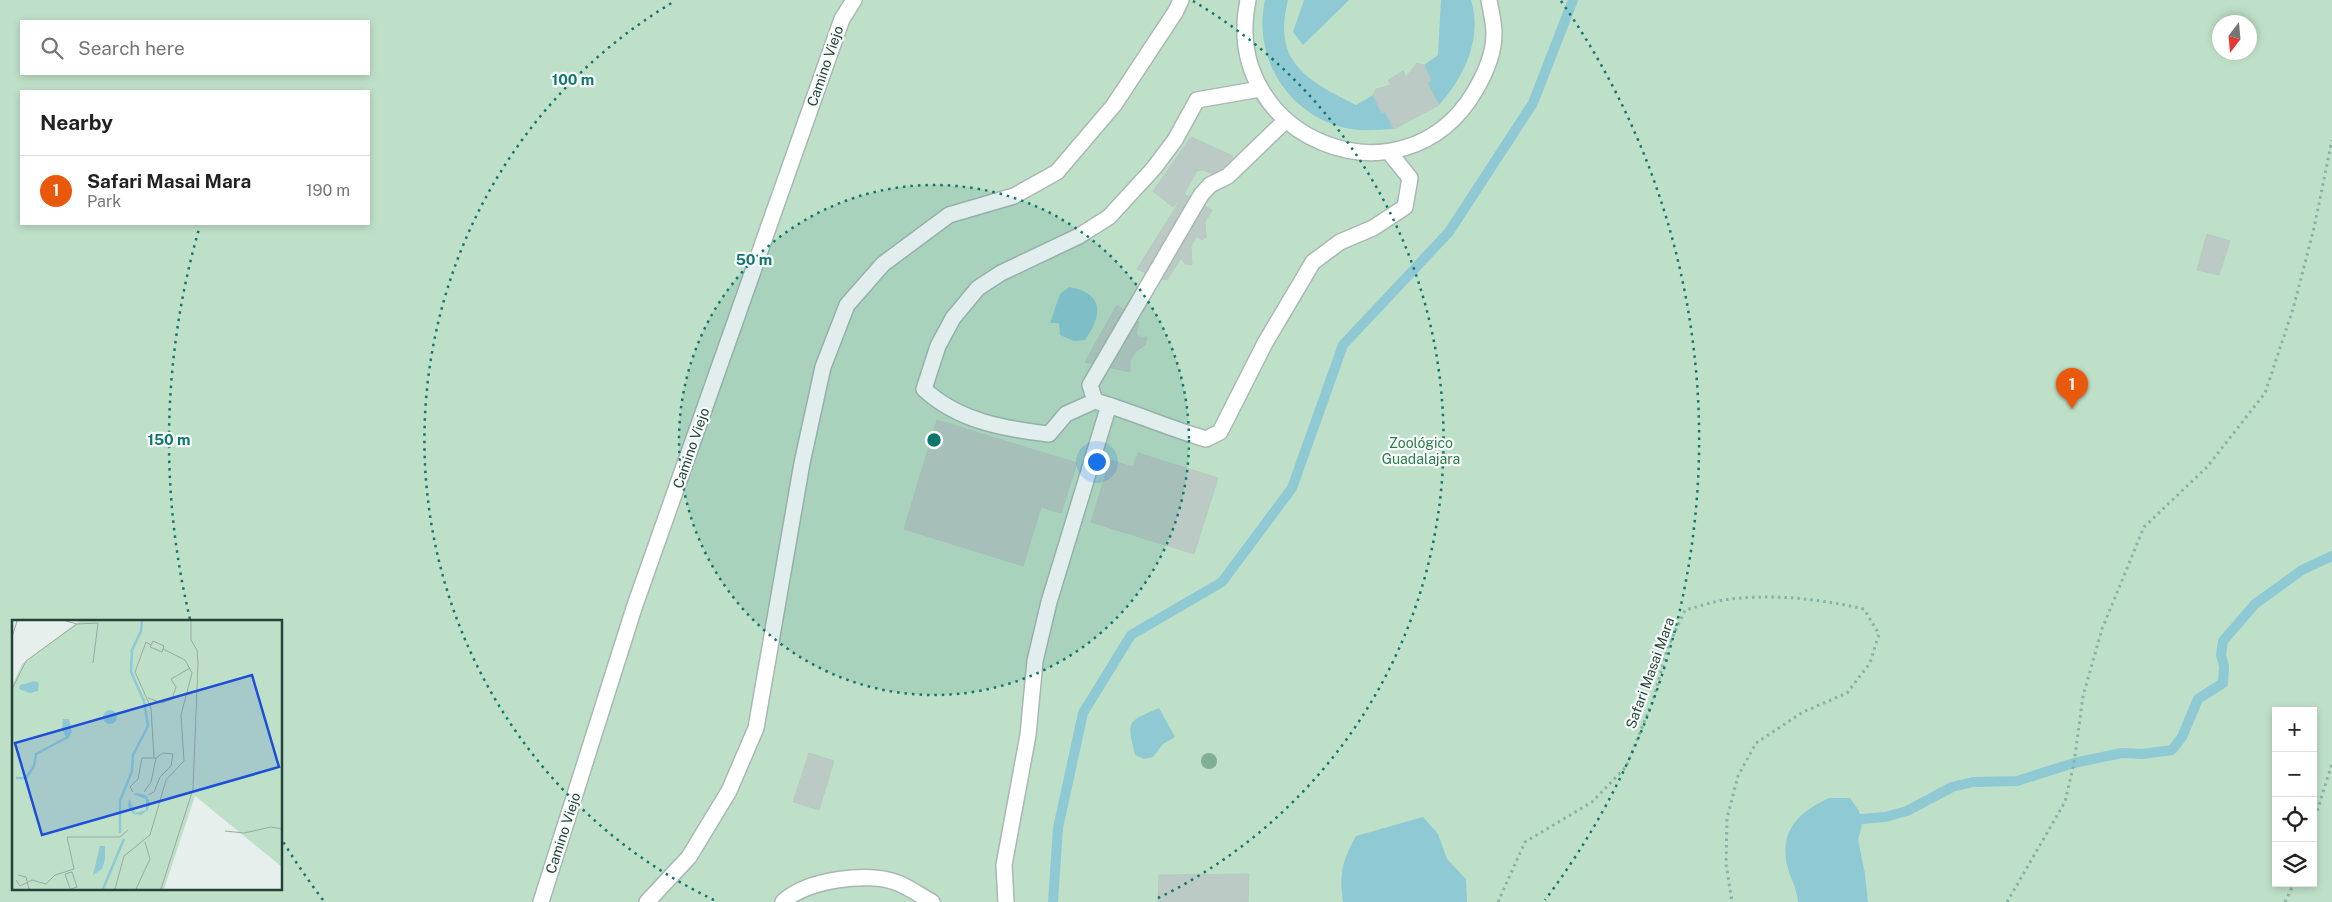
<!DOCTYPE html>
<meta charset="utf-8">
<style>
body{margin:0;font-family:"Public Sans",sans-serif;background:#f6f6f6;color:#222}
.controls{position:absolute;right:15px;bottom:15px;display:grid;overflow:hidden;border-radius:0px;box-shadow:0 2px 8px #0003}
.controls button{width:45px;height:45px;display:grid;place-items:center;padding:0;border:0;border-bottom:1px solid #e0e0e0;background:#fff;color:#222;font:25px sans-serif}
.compass{position:absolute;left:2212px;top:15px;width:45px;height:45px;border-radius:50%;background:#fff;box-shadow:0 2px 8px #0003;rotate:196deg}
.you{position:absolute;left:1096px;top:461px;width:18px;height:18px;margin:-12px;border:4px solid #fff;border-radius:50%;background:#1a73e8;box-shadow:0 0 0 8px #1a73e833}
.badge{display:grid;place-items:center;width:32px;height:32px;border-radius:50%;background:#ea580c;color:#fff;font-size:16px;font-weight:700}
.pin{position:absolute;translate:-50% -41px;filter:drop-shadow(0 1px 2px #0008)}
.pin::after{content:'';position:absolute;top:26px;width:18px;height:15px;background:inherit;clip-path:polygon(0 0,100% 0,50% 100%)}
.list{margin:0;padding:0;list-style:none}
h2{display:flex;justify-content:space-between;align-items:center;height:65px;margin:0;padding:0 20px;font-size:21px}
h2 small{font-size:16px;font-weight:400;color:#767676}
.list li{display:grid;grid-template-columns:32px 1fr auto;gap:15px;align-items:center;box-sizing:border-box;height:70px;padding:0 20px;border-top:1px solid #e0e0e0}
.list b{display:block;font-size:19px;white-space:nowrap}
.list p{margin:0;font-size:16px;white-space:nowrap;color:#767676}
.list em{font-size:16px;font-style:normal;color:#767676}
.icon{flex:none;width:28px;height:28px;fill:none;stroke:currentColor;stroke-width:2;stroke-linecap:round;stroke-linejoin:round}
.map{position:relative;flex:none;width:2332px;height:902px;overflow:hidden}
.search{position:absolute;background:#fff;box-shadow:0 2px 8px #0003;left:20px;top:20px;width:350px;height:55px;display:flex;align-items:center;gap:12px;box-sizing:border-box;padding:0 18px;border-radius:0px;color:#767676;font-size:19px}
.panel{position:absolute;background:#fff;box-shadow:0 2px 8px #0003;left:20px;top:90px;width:350px;height:135px;border-radius:0px}
.map>svg:first-child{display:block}
</style>
<div class="map">
<svg width="2332" height="902" viewBox="0 0 2332 902">
<rect width="100%" height="100%" fill="#e6efeb"/>
<path fill="#bfe0c8" fill-rule="evenodd" d="M0 0H2332V902H0ZM21 21H369V74H21ZM2220 22H2250V52H2220ZM21 91H369V224H21ZM14 621H281V888H14ZM2276 711H2313V883H2276Z"/>
<path fill="#8ec9d4" d="M1265 0H1288C1272 63 1307 80 1356 105L1373 95 1382 112 1385 111 1394 129C1376 130 1356 132 1338 126 1284 109 1253 54 1265 0Z
M1304 0H1349L1303 45 1293 32Z
M1441 0H1471C1483 37 1464 78 1439 105L1427 83 1431 80 1424 65 1438 55Z
M1069 287C1104 293 1103 315 1085 340L1074 341 1060 335 1059 323H1050L1060 294Z
M1159 708 1175 737 1163 744 1153 757 1144 759 1135 755C1127 721 1126 722 1159 708Z
M1829 798H1850L1859 811 1861 819 1862 825 1858 840 1865 874 1868 902H1798C1797 890 1793 883 1789 872 1777 834 1796 813 1829 798Z
M1423 817 1438 834 1447 859 1466 879 1467 902H1343C1339 874 1342 861 1356 836Z"/>
<g fill="none" stroke-linecap="round" stroke-linejoin="round">
<path stroke="#8ec9d4" stroke-width="10" d="M1861 819 1885 817 1907 811 1952 787 1973 782 2017 781 2074 763 2122 753 2142 754 2172 750 2182 737 2198 699 2223 683 2224 666 2221 655 2223 641 2255 604 2302 570 2332 556
M1053 902 1058 828 1083 713 1131 635 1222 582 1292 488 1343 345 1449 232 1533 103 1573 0"/>
</g>
<path fill="#bbcac4" stroke="#b8c9c2" d="M1417 63 1424 65 1431 80 1427 83 1439 105 1394 129 1385 111 1382 113 1373 95 1376 89 1391 85 1388 80 1403 71 1406 77Z
M1191 137 1233 156 1226 172 1219 169 1217 175 1202 170 1197 171 1184 194 1173 207 1153 191Z
M1184 194 1212 210 1205 222 1206 237 1202 240 1197 236 1191 246 1192 265 1185 264 1181 258 1167 280 1146 273 1137 269Z
M2207 234 2230 241 2219 275 2197 270Z
M1117 305 1139 322 1136 334 1140 337H1147L1145 345 1136 351 1130 361V372L1085 362Z
M937 420 1077 463 1061 513 1041 507 1023 566 904 529Z
M1138 453 1218 478 1194 554 1091 522 1110 460 1133 467Z
M809 753 834 761 819 810 793 802Z
M1249 874 1248 902H1158L1159 875Z"/>
<g fill="none" stroke-linecap="round" stroke-linejoin="round">
<defs>
<path id="pedestrian" d="M1248 0C1219 138 1403 213 1475 91 1485 74 1494 54 1494 34 1494 23 1491 11 1489 0
M1260 89 1197 100 1175 140 1154 168 1109 217 1079 236 1001 273 978 288 953 318 938 346 924 389C958 421 1005 429 1049 434L1066 414 1095 401C1133 412 1168 428 1206 439L1220 432 1265 343 1313 262 1340 242 1373 228 1405 207 1410 178 1389 152
M1095 401 1090 385 1201 195 1210 185 1228 176 1286 120
M647 902 689 857 729 791 756 728 802 463 823 367 847 305 883 264 949 215 1014 196 1057 172 1114 105 1176 11 1181 0
M783 902C806 880 868 871 898 883 910 888 921 896 932 902
M1006 902 1004 865 1028 735 1035 661 1049 602 1109 405"/>
<path id="minor" d="M541 902 634 608 842 19 854 0"/>
</defs>
<use href="#pedestrian" stroke="#a8b8b2" stroke-width="18"/>
<use href="#minor" stroke="#a8b8b2" stroke-width="18"/>
<path stroke="#86b3a5" stroke-width="3" stroke-dasharray="2.5 4" stroke-linecap="butt" d="M2313 823 2332 764
M1498 902 1525 842 1592 802 1626 767 1653 700 1668 647 1685 610C1700 606 1715 601 1730 599 1776 594 1820 599 1864 609L1879 634 1870 663 1847 693 1803 712 1756 743 1738 776 1727 818 1726 864 1732 902
M2007 902 2065 802 2074 763 2083 696 2102 629 2144 527 2207 467 2265 393 2293 309 2314 228 2332 140
M2285 902 2294 883"/>
<use href="#pedestrian" stroke="#fff" stroke-width="15"/>
<use href="#minor" stroke="#fff" stroke-width="15"/>
</g>
<circle fill="#80af93" cx="1209" cy="761" r="8"/>
<circle cx="934" cy="440" r="255" fill="#0f766e" fill-opacity=".12"/>
<g fill="none" stroke="#0f766e" stroke-width="2.5" stroke-dasharray="2.5 5">
<circle cx="934" cy="440" r="255"/>
<path d="M714 900A510 510 0 0 1 675 1M1193 1A510 510 0 0 1 1154 900"/>
<path d="M323 900A765 765 0 0 1 282 840M190 619A765 765 0 0 1 199 229M1561 1A765 765 0 0 1 1545 900"/>
</g>
<g text-anchor="middle" dominant-baseline="central" stroke-width="4.5" stroke-linejoin="round" paint-order="stroke">
<g font-size="14" fill="#24423a" stroke="#f7fbf9">
<text transform="translate(825 66) rotate(-71)">Camino Viejo</text>
<text transform="translate(691 448) rotate(-71)">Camino Viejo</text>
<text transform="translate(1650 673) rotate(-70)">Safari Masai Mara</text>
<text transform="translate(563 833) rotate(-72)">Camino Viejo</text>
</g>
<g font-size="14" fill="#2d7a4b" stroke="#f7fbf9">
<text x="1421" y="443">Zoológico<tspan x="1421" dy="16">Guadalajara</tspan></text>
</g>
</g>
<g transform="translate(12 620)">
<rect width="270" height="270" fill="#e6efeb"/>
<path d="M67 1H270V247L183 176 152 269H0V66L10 44Z" fill="#bfe0c8"/>
<path d="M23 61 27 63 26 71 18 73 7 69 8 65ZM91 97a7 7 0 1 1 14 0a7 7 0 1 1-14 0ZM51 99H57L60 112 55 120 50 108ZM125 173 134 175 138 182 136 190 129 195 121 194 116 186 117 178 123 193 134 190V179L121 174ZM88 226H93V239L90 249 81 255Z" fill="#8ec9d4"/>
<path fill="none" stroke="#8ec9d4" stroke-width="2.5" d="M4 158H14L22 146 24 134 54 118M108 213V181L120 151 121 135 136 106 132 81 119 52 120 30 129 11 130 1M91 269 112 219"/>
<path fill="none" stroke="#98aaa4" stroke-width="1" d="M65 4 86 3 81 43M0 17 5 1M141 21 152 26 150 32 138 27ZM139 25 134 22 123 52 139 88 142 138M0 69 14 41 65 4 54 1M136 78 150 83 160 79 164 67 159 59 178 48M121 172 118 167 126 159 130 138H144L151 133 161 134 159 146 148 157 142 172 136 175M132 172 139 162 144 138M213 211 232 213 259 207 270 209M6 255 14 257 17 269M4 260 8 266 20 260 34 264 43 255 62 249 55 217H108L116 210M58 269 53 254 60 252 65 267 59 269M103 269 112 236 138 215 154 160 172 141 169 95 180 53 173 40 151 29M124 269 138 239 133 222M149 269 181 169 186 43 185 30 179 20V1"/>
<path fill="#1d4ed8" fill-opacity="0.15" stroke="#1d4ed8" stroke-width="2.5" d="M240 55 267 147 30 215 3 123Z"/>
<rect width="270" height="270" fill="none" stroke="#24423a" stroke-width="2.5"/>
</g>
<circle cx="934" cy="440" r="8" fill="#0f766e" stroke="#f7fbf9" stroke-width="2.5"/>
<g font-size="15" text-anchor="middle" font-weight="bold" fill="#0f766e" stroke="#f7fbf9" stroke-width="4.5" stroke-linejoin="round" paint-order="stroke">
<text x="573" y="85">100 m</text>
<text x="754" y="265">50 m</text>
<text x="169" y="445">150 m</text>
</g>
</svg>
<div class="controls">
<button>+</button>
<button>−</button>
<button><svg class="icon" aria-label="locate" viewBox="0 0 24 24"><circle cx="12" cy="12" r="6"/><path d="M12 2v4M12 18v4M2 12h4M18 12h4"/></svg></button>
<button><svg class="icon" aria-label="layers" viewBox="0 0 24 24"><path d="M12 4l9 5-9 5-9-5zM3 14l9 5 9-5"/></svg></button>
</div>
<svg class="compass" viewBox="-18 -18 36 36"><path d="M0-13l5 13h-10z" fill="#e53935"/><path d="M0 13l5-13h-10z" fill="#767676"/></svg>
<div class="you"></div>
<div class="pin badge" style="left:2072px;top:409px">1</div>
<div class="search"><svg class="icon" aria-label="search" viewBox="0 0 24 24"><circle cx="10" cy="10" r="6"/><path d="M15 15l6 6"/></svg>Search here</div>
<section class="panel">
<h2>Nearby<small></small></h2>
<ul class="list">
<li><span class="badge">1</span><div><b>Safari Masai Mara</b><p>Park</p></div><em>190 m</em></li>
</ul>
</section>
</div>
